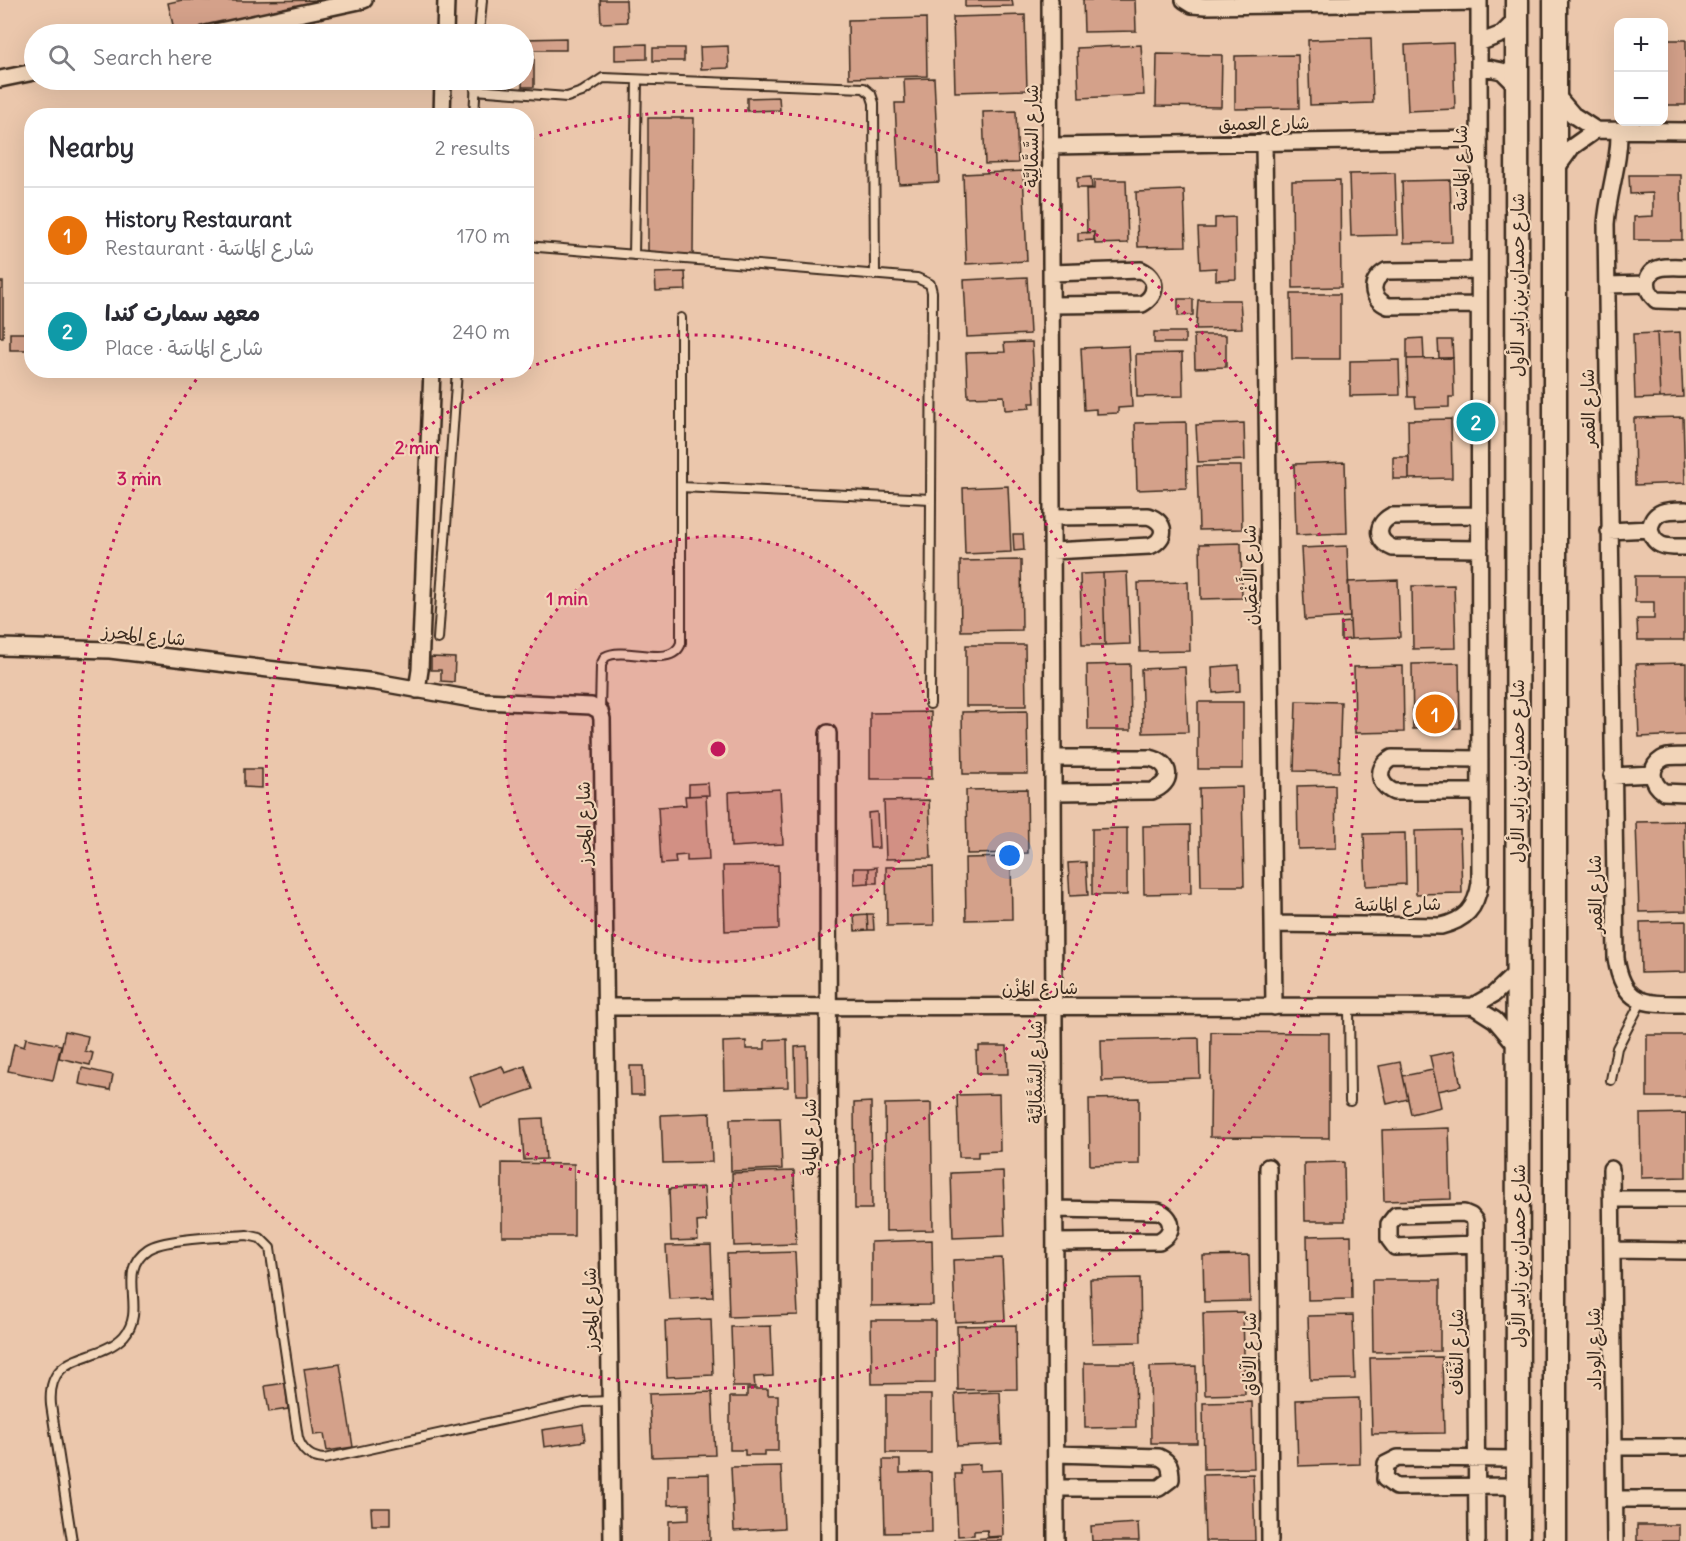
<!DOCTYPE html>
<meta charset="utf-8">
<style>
body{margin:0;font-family:Delius,"Playpen Sans Arabic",sans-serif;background:#f2f2f3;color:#2b2b33}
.controls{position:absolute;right:18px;top:18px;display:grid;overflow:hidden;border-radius:12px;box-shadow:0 6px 24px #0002}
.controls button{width:54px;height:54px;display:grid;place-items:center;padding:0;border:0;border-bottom:2px solid #e1e1e2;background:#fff;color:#2b2b33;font:30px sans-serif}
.you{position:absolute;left:1010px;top:856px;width:21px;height:21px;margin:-15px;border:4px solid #fff;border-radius:50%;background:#1a73e8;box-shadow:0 0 0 9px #1a73e833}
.badge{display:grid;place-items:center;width:39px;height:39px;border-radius:50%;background:#7c3aed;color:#fff;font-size:20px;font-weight:700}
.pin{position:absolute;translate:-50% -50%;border:3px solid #fff;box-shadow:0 2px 6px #0006}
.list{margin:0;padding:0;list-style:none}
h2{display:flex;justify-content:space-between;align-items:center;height:78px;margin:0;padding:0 24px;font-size:26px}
h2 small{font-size:20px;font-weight:400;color:#7c7c81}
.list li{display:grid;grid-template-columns:39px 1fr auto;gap:18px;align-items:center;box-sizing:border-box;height:96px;padding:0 24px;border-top:2px solid #e1e1e2}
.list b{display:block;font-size:22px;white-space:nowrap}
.list p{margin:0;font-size:20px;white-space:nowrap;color:#7c7c81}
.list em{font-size:20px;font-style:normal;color:#7c7c81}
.icon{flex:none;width:33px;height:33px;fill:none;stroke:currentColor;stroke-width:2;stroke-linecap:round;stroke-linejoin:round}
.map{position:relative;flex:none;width:1686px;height:1541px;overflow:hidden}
.search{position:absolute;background:#fff;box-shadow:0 6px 24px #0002;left:24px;top:24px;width:510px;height:66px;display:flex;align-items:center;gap:15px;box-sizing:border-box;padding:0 21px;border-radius:33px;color:#7c7c81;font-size:22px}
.panel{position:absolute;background:#fff;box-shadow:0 6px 24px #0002;left:24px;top:108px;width:510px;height:270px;border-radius:24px}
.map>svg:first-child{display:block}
</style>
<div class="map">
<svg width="1686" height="1541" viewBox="0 0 1686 1541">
<rect width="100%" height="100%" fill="#ebc7ac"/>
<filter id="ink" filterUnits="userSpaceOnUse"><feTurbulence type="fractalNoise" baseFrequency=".0167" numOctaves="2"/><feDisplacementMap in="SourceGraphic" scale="12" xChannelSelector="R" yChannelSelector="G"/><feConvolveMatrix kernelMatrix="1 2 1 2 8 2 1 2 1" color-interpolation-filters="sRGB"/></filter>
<g filter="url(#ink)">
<path fill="#d4a18a" stroke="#3b2a1e" stroke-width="1.5" d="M182 0 250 1 322 0 175 34 168 3Z
M600 0H626L627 22 601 23Z
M965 0H1012L1013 6 965 7Z
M1083 0H1135L1136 31 1084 32Z
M1025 15 1027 90 955 92 953 17Z
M926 18 927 76 849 78 848 20Z
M566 38V50H526L525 39Z
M1371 38 1373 103 1310 105 1308 40Z
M1664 40H1686V105H1664Z
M1453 43 1455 109 1408 111 1405 45Z
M647 44V59L615 60V45Z
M1141 45 1144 95 1079 98 1077 48Z
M728 46 729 68 701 69 700 47Z
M653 48H684V61H653Z
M524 53H534V87H522Z
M1157 54 1222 55 1221 107 1156 106Z
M1298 55 1299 108 1235 109V56Z
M934 78 939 182 899 184 895 103H905L904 79Z
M779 97 780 110 747 111V98Z
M1016 111 1018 163 985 164 983 112Z
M648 118H694L693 255H648Z
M1023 171 1027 261 966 264 963 174Z
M1395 173 1397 235 1351 236 1349 174Z
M1629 175H1681L1682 240H1634V217L1653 216V193L1630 194Z
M1091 177 1092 188H1077V178Z
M1094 180H1126L1128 243 1095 244 1094 232 1087 233 1086 189H1094Z
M1340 180 1341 287 1293 288 1292 181Z
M1450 180 1452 242 1404 243 1402 181Z
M1184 190 1186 246 1138 247 1136 192Z
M1235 217 1236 279 1216 280V268L1200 269 1198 228H1215V218Z
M1094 232V240L1078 241V233Z
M685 272 686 290 656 291 655 273Z
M1027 277 1030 334 967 337 964 280Z
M0 282H3V337H0Z
M1291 294H1340V359H1292Z
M1178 299H1193V315L1178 316Z
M1198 300H1240L1242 328 1196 329Z
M1154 332H1185V343H1154Z
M1680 332 1683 397 1660 398 1657 333Z
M10 333H32V350H10Z
M1657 333 1660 398 1635 399 1633 334Z
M1194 335H1226V367L1195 368Z
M1423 338 1424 359H1407V339Z
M1438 340H1452L1453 358H1439Z
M1032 342 1035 403H1029L1030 408 1005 410 1004 396 968 397 966 353 1005 352 1004 343Z
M1129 346 1132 407 1118 408V413L1096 414V409L1084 410 1081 348Z
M1182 353 1183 396 1137 397 1136 354Z
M1453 358 1454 397H1449V407L1416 408 1415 397H1408L1407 359Z
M1399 360 1400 395 1350 396V361Z
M1683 417 1685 483 1635 485 1634 418Z
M1451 419 1452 478 1409 479 1408 420Z
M1186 422 1187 488 1137 490 1135 423Z
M1244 423 1245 460 1198 462 1196 425Z
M1393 457H1409V479H1393Z
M1345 462 1347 533 1296 535 1294 464Z
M1197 466H1241L1242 529 1199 530Z
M1008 486 1011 552 965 554 963 488Z
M1013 534H1023L1024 550 1014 551Z
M1241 543 1242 598 1201 599 1200 544Z
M1347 546 1350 617 1305 620 1301 548Z
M1021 560 1022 630 961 631 960 561Z
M1127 572 1130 644 1105 645 1103 573Z
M1103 573 1105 645H1082L1080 574Z
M1635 576H1684V640H1638L1637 619H1654V602H1635Z
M1398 580 1400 637 1351 639 1348 582Z
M1188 582 1190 651 1140 652 1138 583Z
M1454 585 1456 648 1413 649 1412 586Z
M1350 622 1351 639 1341 640V623Z
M966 645H1025L1026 706H966Z
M431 657 455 658 454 682 441 681V670H431Z
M1459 663 1460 728 1413 729 1412 664Z
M1686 663V735L1639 737 1636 664Z
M1130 664 1131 730H1088L1087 665Z
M1239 665 1240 691 1213 693 1212 667Z
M1403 666 1404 732 1355 733 1354 667Z
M1185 667 1188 732 1143 733 1141 669Z
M1296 701 1341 702 1339 772 1294 771Z
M1198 702H1243V769H1198Z
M1027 711 1028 774H963L962 712Z
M931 712 932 779H870V713Z
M244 769H262V788L244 787Z
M708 783 709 795 689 796V784Z
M1335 785 1336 848 1298 849 1297 786Z
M1242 787 1244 886H1201L1199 788Z
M780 789 783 844 731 847 729 792Z
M1027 789 1028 853 967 854 966 790Z
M706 795 709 860 687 861V855L675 856 676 863 661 864 658 807 686 805 685 796Z
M929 800 931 858 886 859 884 801Z
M877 812 879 848H870L868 813Z
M1684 821 1686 911 1639 912 1636 822Z
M1190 825 1191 893 1144 894 1143 826Z
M1127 828V895H1092V829Z
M1460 830 1462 893 1416 894 1415 831Z
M1405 833 1406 884 1366 886 1364 834Z
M1011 857 1012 919 966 920 965 858Z
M1086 862 1088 895 1070 896 1068 863Z
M778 865 779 929 725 931 723 866Z
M933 866 934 925 887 926 886 867Z
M877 867V883H869V868Z
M854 868H869V883L854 884Z
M867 914H873L874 930H868Z
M867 914 868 930 855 931 854 915Z
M1686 921V972L1641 973 1640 922Z
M65 1031 88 1036 85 1051 93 1053 90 1065 59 1058Z
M1211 1032 1329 1033V1138L1210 1137Z
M1647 1035H1686V1097H1647Z
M26 1038 61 1045 53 1080 8 1071 14 1044 24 1047Z
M1199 1038 1200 1078 1102 1081 1101 1040Z
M787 1039 788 1087 724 1089 723 1042 746 1041V1049H765V1040Z
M807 1046 808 1095H796L795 1047Z
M979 1046H1007L1008 1074H977L976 1051H979Z
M1454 1051 1461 1086 1438 1091 1430 1056Z
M1400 1062 1408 1099 1387 1104 1379 1066Z
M502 1066 505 1073 525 1066 533 1089 481 1107 470 1077Z
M630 1066H643L644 1095H631Z
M82 1068 113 1075 110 1090 79 1084Z
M1433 1070 1441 1107 1411 1114 1403 1076Z
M999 1094 1000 1151 978 1152V1157H959L957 1095Z
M1139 1098V1164L1090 1165 1089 1099Z
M871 1102 872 1209H855L854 1103Z
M931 1103 933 1230 886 1231 885 1104Z
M710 1113 712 1162 663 1163 661 1115Z
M1686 1113V1177L1641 1178 1640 1114Z
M543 1118 546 1159 524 1160 521 1119Z
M780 1118 782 1169 731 1171 730 1119Z
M1449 1128 1451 1199 1384 1201 1382 1130Z
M1344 1162 1345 1221H1305L1304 1163Z
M502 1163 574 1164V1236H502Z
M794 1171 796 1244 734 1246 732 1173Z
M1003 1171 1005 1236 953 1238 951 1173Z
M704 1187 706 1221 697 1222 698 1240 671 1241 669 1189Z
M1351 1235 1352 1299 1308 1300 1307 1236Z
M932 1240 933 1305 871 1306V1242Z
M711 1245 713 1297 669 1299 666 1246Z
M795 1252 798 1315 729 1317 727 1254Z
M1249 1255 1250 1301 1204 1302 1203 1256Z
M1002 1258 1005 1320 955 1322 953 1260Z
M1140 1278 1141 1342 1092 1343 1090 1279Z
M1372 1280H1440V1351L1373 1352Z
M1243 1312 1245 1394 1205 1395 1203 1313Z
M1353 1315 1355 1379 1310 1380 1308 1316Z
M711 1319 713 1375 667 1377 665 1321Z
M871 1320H935V1383L872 1384Z
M1016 1325 1017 1389 958 1390 957 1326Z
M771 1326 773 1376 754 1377 755 1387H733L731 1327Z
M1442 1357 1444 1433 1372 1434 1370 1358Z
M1084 1363H1135L1136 1427 1085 1428Z
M340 1364 353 1447 327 1451 324 1434 314 1435 304 1369Z
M1196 1366 1197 1443H1151L1150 1367Z
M285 1383 288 1409 269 1412 265 1386Z
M747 1389H768V1395H778V1451H764V1455H745V1450H730V1397H747Z
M712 1392 715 1455 652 1457 649 1394Z
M1000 1392 1002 1444 957 1446 955 1394Z
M886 1395H931V1453H886Z
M1359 1398 1360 1464 1298 1466 1296 1400Z
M1252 1402 1254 1468 1204 1469 1203 1403Z
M583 1424 585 1441 544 1447 542 1430Z
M883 1460H900V1473L931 1472 932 1532 885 1533Z
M980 1464V1471L1001 1470 1003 1536 988 1537 987 1530 974 1531V1535L958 1536 955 1474H961L960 1465Z
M781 1466 784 1528 734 1531 731 1467Z
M709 1474 710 1541H669V1521L689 1520V1504L668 1505V1475Z
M1253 1474 1255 1541H1205L1203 1475Z
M371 1508H390V1525H372Z
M1138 1523 1139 1541H1092L1091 1526Z
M1637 1525H1679V1541H1637Z
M1002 1537V1541H954V1540Z"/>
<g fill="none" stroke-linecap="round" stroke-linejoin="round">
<defs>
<path id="service" d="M479 34 482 0
M475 90 567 97 582 92 603 78 864 88 871 94 874 103 875 275
M474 116 476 80
M526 246 917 278 930 284 932 292 930 704
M634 255 637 80
M681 487 931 499
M438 639 457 370
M600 711 601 665 605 657C625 645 672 670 681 643V318
M1349 1006 1350 1101
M1611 1080 1617 1048 1641 1002
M72 1541 51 1405C46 1349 98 1364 124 1336 148 1309 115 1271 148 1249 164 1238 225 1237 247 1235L260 1238 270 1248 298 1438C302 1451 310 1458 324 1459L583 1402 610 1401"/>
<path id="minor" d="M1050 0 1056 1541
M1184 0 1192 5 1205 6 1479 2
M206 34 364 0
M445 34 446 0
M1479 43 1502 34 1517 19
M1479 66 1502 71 1517 86
M0 79 34 72
M1555 94 1573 115 1596 130 1686 131
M442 116 443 80
M1619 130C1620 163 1608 192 1606 224L1616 958C1623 1006 1645 1004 1686 1004
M1264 142 1274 1007
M1050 146 1479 139
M1556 169 1572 147 1596 130
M1686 267C1678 267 1668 266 1660 268 1643 272 1645 291 1656 300L1686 301
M1479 270 1386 271C1369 281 1370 298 1388 306L1479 305
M1051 273 1141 270C1158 278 1158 295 1142 304L1051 305
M1607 285 1647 284
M1686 510C1669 510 1653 509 1650 529 1654 549 1669 547 1686 547
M1480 515 1391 516C1375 525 1376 541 1393 548L1480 549
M1609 531 1650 529
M1052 551 1150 546C1167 539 1167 522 1148 516L1052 517
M0 647 110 650 376 682 483 701 591 706 600 711 602 719 612 1541
M417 690 420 670 432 370
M828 733 829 1541
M1686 756C1678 757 1668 755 1662 759 1648 768 1652 784 1664 792L1686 793
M1053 758H1150C1172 763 1174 783 1152 791L1053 792
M1612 776 1653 774
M1480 792H1394C1377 784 1376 767 1392 758L1480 759
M1273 924 1441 926C1465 920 1476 909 1480 883L1479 0
M1473 1006 1495 1020 1517 1046
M606 1007 1473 1006 1494 994 1517 972
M1268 1167 1270 1541
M1611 1169 1615 1541
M1612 1199H1686
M1055 1209 1158 1211C1174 1217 1175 1233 1159 1241L1055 1242
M1475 1244 1395 1247 1389 1239V1224L1396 1215 1464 1213 1471 1216 1475 1221 1477 1541
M1613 1250 1686 1251
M1614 1447H1686
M1056 1454 1159 1457C1170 1462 1171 1467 1171 1479L1159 1488H1056
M1518 1459 1398 1458 1386 1464 1385 1479 1396 1487 1518 1486
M1615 1499H1686"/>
<path id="secondary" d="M1517 0 1518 1541
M1555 1541V0"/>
</defs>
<use href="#service" stroke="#3b2a1e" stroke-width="12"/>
<use href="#minor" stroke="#3b2a1e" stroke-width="20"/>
<use href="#secondary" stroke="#3b2a1e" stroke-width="27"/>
<use href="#service" stroke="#f2d5b9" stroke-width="8"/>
<use href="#minor" stroke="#f2d5b9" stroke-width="15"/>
<use href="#secondary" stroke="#f2d5b9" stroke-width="22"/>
</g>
</g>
<circle cx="718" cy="749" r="213" fill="#c2185b" fill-opacity=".12"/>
<g fill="none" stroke="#c2185b" stroke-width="3" stroke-dasharray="3 6">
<circle cx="718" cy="749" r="213"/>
<path d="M528 368A426 426 0 1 1 521 371"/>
<path d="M531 138A639 639 0 1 1 201 373"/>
</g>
<g text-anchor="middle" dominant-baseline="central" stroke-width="4.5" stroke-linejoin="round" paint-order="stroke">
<g font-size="18" fill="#3b2a1e" stroke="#f2d5b9">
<text transform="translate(1264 123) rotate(-1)">شارع العميق</text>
<text transform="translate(1031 136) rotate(-90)">شارع السَّمَّالِيَّة</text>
<text transform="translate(1460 168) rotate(-90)">شارع المَاسَة</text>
<text transform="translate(1517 285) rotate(-90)">شارع حمدان بن زايد الأول</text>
<text transform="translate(1588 408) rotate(-91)">شارع القمر</text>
<text transform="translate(1250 575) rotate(-91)">شارع الأَغْصَان</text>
<text transform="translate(144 635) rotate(6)">شارع المحرز</text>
<text transform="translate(1517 771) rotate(-90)">شارع حمدان بن زايد الأول</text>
<text transform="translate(584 823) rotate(-91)">شارع المحرز</text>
<text transform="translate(1595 894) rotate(-91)">شارع القمر</text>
<text transform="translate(1398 904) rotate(-1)">شارع المَاسَة</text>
<text x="1040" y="987">شارع المُزْن</text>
<text transform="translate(1035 1072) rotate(-90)">شارع السَّمَّالِيَّة</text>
<text transform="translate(809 1137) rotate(-90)">شارع الماية</text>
<text transform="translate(1518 1256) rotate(-90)">شارع حمدان بن زايد الأول</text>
<text transform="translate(590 1309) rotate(-91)">شارع المحرز</text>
<text transform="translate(1594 1349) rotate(-91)">شارع الوداد</text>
<text transform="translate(1456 1352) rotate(-90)">شارع النِّفَاف</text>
<text transform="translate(1249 1354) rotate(-90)">شارع الآفاق</text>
</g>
</g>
<circle cx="718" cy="749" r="9" fill="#c2185b" stroke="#f2d5b9" stroke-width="3"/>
<g font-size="18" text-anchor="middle" font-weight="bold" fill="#c2185b" stroke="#f2d5b9" stroke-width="4.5" stroke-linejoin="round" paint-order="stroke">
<text x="417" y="454">2 min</text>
<text x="139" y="485">3 min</text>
<text x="567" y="605">1 min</text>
</g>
</svg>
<div class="controls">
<button>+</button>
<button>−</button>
</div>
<div class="you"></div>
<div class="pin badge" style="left:1435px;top:714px;background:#e8710a">1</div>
<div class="pin badge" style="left:1476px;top:422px;background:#0f9aa8">2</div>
<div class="search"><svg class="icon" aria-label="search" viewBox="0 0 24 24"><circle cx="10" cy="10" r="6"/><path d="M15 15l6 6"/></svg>Search here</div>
<section class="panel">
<h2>Nearby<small>2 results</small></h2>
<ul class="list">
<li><span class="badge" style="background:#e8710a">1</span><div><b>History Restaurant</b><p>Restaurant · شارع المَاسَة</p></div><em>170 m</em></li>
<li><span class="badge" style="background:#0f9aa8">2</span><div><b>معهد سمارت كندا</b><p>Place · شارع المَاسَة</p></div><em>240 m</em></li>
</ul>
</section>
</div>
